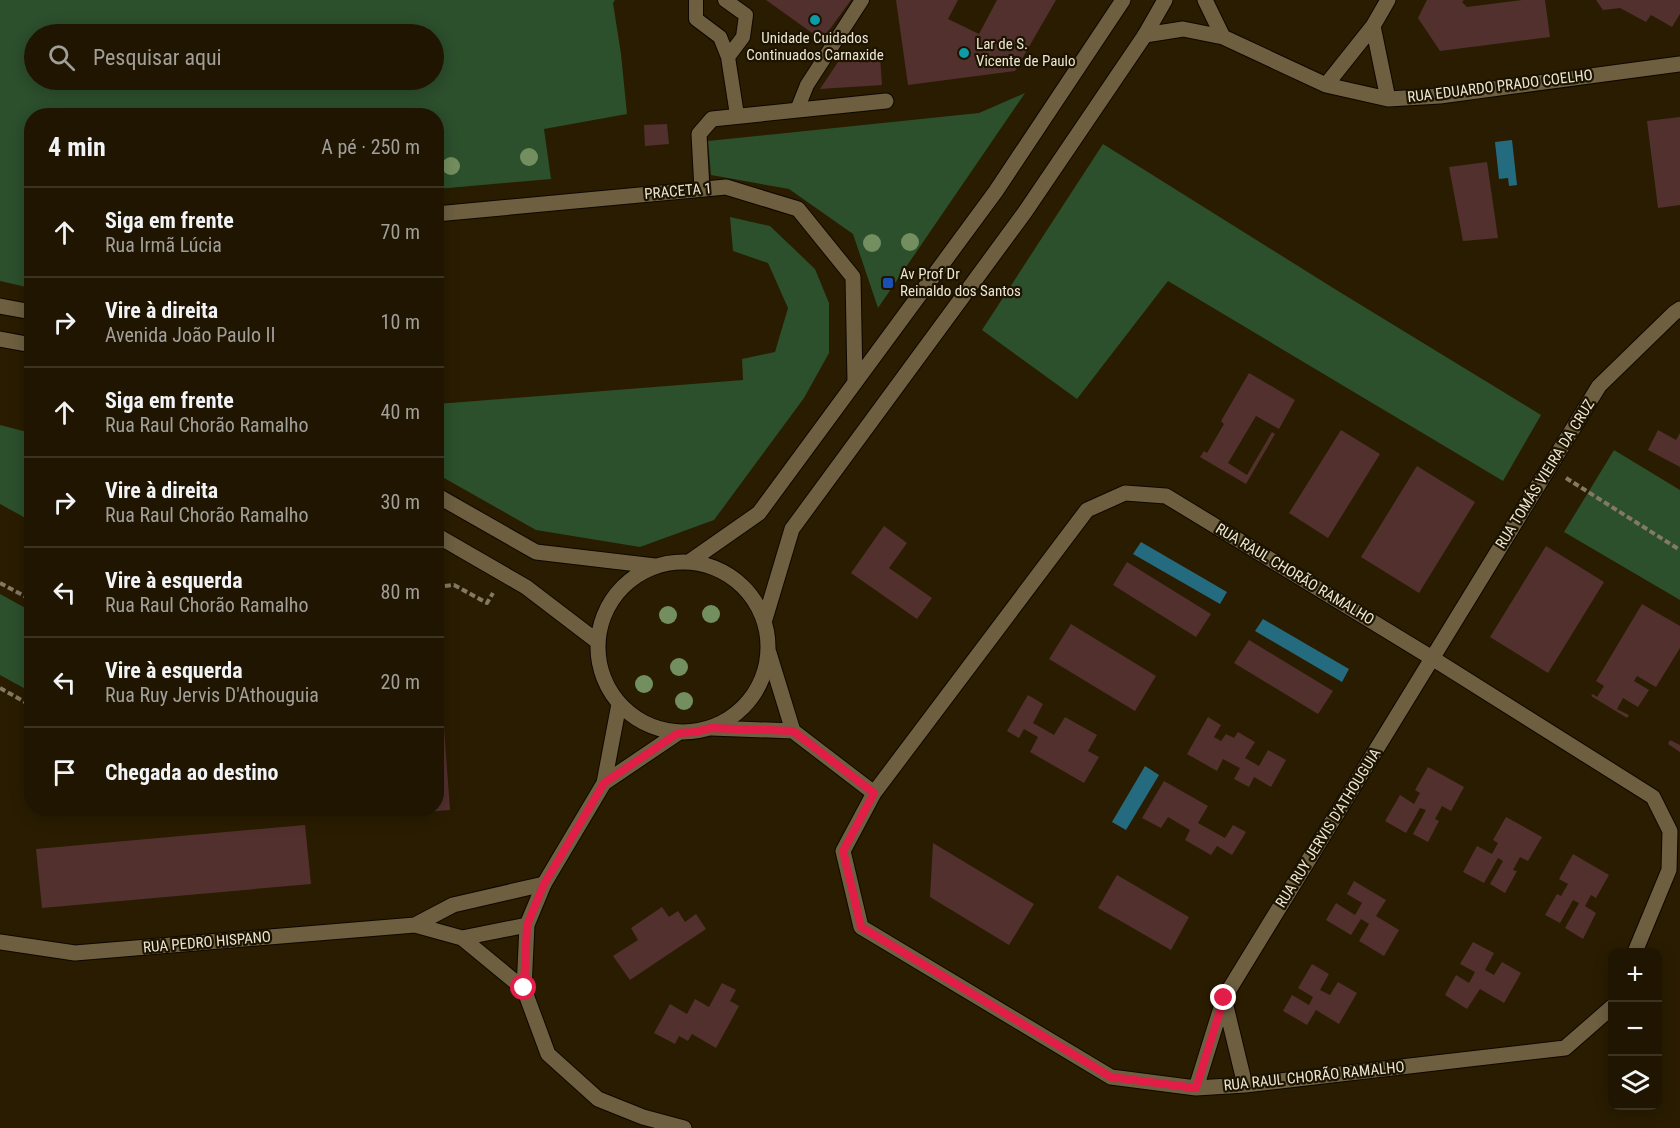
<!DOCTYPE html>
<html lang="pt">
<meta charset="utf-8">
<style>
body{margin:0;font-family:"Roboto Condensed",sans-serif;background:#271e0a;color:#f1f3f6}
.controls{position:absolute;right:18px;bottom:18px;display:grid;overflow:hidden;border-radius:12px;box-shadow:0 3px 15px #0003}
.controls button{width:54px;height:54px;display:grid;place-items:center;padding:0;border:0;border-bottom:2px solid #3c3422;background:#1f1500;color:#f1f3f6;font:30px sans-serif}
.stop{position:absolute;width:18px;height:18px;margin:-14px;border:4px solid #e11d48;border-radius:50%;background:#fff}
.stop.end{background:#e11d48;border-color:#fff;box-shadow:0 2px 6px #0008}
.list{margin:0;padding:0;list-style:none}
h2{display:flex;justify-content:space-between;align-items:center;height:78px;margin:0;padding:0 24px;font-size:26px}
h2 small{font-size:20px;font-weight:400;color:#a19f99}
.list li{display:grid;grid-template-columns:39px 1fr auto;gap:18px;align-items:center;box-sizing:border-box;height:90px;padding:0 24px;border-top:2px solid #3c3422}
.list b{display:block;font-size:22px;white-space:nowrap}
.list p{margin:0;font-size:20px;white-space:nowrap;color:#a19f99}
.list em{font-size:20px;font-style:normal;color:#a19f99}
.icon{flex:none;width:33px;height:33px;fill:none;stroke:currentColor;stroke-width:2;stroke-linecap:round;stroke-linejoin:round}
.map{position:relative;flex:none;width:1680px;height:1128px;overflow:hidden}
.search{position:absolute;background:#1f1500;box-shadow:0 3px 15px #0003;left:24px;top:24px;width:420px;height:66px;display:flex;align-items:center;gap:15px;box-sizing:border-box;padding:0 21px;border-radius:33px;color:#a19f99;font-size:22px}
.panel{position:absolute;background:#1f1500;box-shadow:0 3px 15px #0003;left:24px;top:108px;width:420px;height:708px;border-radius:24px}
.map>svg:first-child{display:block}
</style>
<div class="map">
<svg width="1680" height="1128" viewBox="0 0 1680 1128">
<rect width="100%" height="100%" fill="#291c00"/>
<path fill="#2c4f2c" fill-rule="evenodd" d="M0 0H615L613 3 621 54 627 114 544 129 551 179 437 189 436 116H32L31 288 0 281ZM34 34H434V80H34Z
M1025 93 878 308 853 234 789 189 711 175 708 141 979 113Z
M1103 144 1338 291 1541 415 1503 481 1168 281 1077 399 982 330Z
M730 217 770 226 815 269 829 303V353L804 398 714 520 640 547 536 530 437 474V404L743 380 742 359 775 352 788 308 768 263 733 251Z
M0 425 31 433V521L0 504Z
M1614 450 1680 490V600L1564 532Z
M0 594 31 611V692L0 675Z"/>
<path fill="#256b7f" d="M1512 140 1517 185 1509 186 1508 178 1499 179 1495 142Z
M1141 542 1227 592 1220 604 1133 554Z
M1263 619 1349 669 1342 682 1255 631Z
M1145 766 1159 775 1126 830 1112 822Z"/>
<path fill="#52302e" d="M766 0H851L822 40Z
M896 0H958L948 19 979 34 997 0H1056L1015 71 908 85Z
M1427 0H1464L1462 2 1467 7 1522 0H1545L1550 37 1440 51 1418 18Z
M1596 0H1680V14L1672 27 1651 15 1646 22 1620 8 1603 10Z
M880 56 882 85 820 89 840 59Z
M1680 117V205L1658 208 1647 121Z
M667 124 669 144 645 146 644 125Z
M1487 162 1498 238 1463 241 1449 167Z
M1249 373 1295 400 1279 429 1256 416 1228 463 1247 475 1272 432 1275 434 1246 484 1200 457 1204 451 1207 453 1224 424 1221 421Z
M1341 430 1380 454 1328 538 1289 513Z
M1658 430 1676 440 1680 433V467L1648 450Z
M1417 466 1475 502 1419 593 1361 557Z
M884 526 907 543 889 568 932 598 917 619 851 573Z
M1546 546 1604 582 1548 673 1490 637Z
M1127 562 1211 614 1196 637 1113 585Z
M1642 604 1680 626V648L1656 687 1637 676 1634 681 1649 690 1638 707 1623 698 1617 709 1629 715 1627 718 1591 696 1593 694 1597 697 1604 686 1596 681Z
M1071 624 1156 676 1135 711 1049 659Z
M1249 640 1333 691 1318 714 1234 663Z
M436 643H438L450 810 387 815 386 808H436Z
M1028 695 1043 704 1033 723 1054 735 1065 717 1097 735 1088 751 1099 757 1084 783 1030 752 1038 737 1024 729 1019 738 1007 731Z
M1208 717 1221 725 1214 737 1221 741 1226 734 1234 738 1238 732 1255 742 1245 758 1259 766 1268 750 1286 760 1271 787 1254 777 1249 787 1234 779 1240 768 1223 759 1217 771 1187 754Z
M1670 740 1680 745V752L1668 744Z
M1428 767 1464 787 1451 811 1442 806 1435 819 1439 821 1428 842 1413 834 1426 810 1420 808 1406 833 1385 821 1400 795 1414 804 1420 793 1415 790Z
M1164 781 1208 806 1198 823 1225 838 1233 825 1246 832 1232 855 1217 846 1211 855 1185 840 1190 830 1168 817 1161 828 1142 818Z
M1506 817 1542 837 1528 861 1520 857 1513 870 1517 871 1505 893 1490 884 1503 861 1498 858 1484 883 1463 872 1477 846 1492 854 1498 843 1493 840Z
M305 825 311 884 42 908 36 849Z
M933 843 1034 904 1009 945 930 897Z
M1573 854 1609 875 1596 898 1591 895 1585 906 1596 913 1583 939 1565 928 1579 903 1573 900 1560 923 1545 915 1557 894 1561 896 1568 884 1559 879Z
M1117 875 1189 917 1171 950 1098 908Z
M1354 881 1386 900 1376 916 1399 930 1384 956 1359 941 1369 924 1361 919 1351 935 1326 920 1336 903 1355 915 1362 903 1347 894Z
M662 907 669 917 678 911 685 922 696 914 706 929 630 980 613 956 638 940 631 928Z
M1473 942 1494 953 1485 970 1494 975 1502 962 1521 973 1504 1003 1480 989 1467 1009 1445 995 1456 975 1469 983 1475 972 1460 964Z
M1312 964 1329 974 1320 990 1330 995 1338 982 1357 993 1339 1024 1316 1010 1307 1025 1283 1011 1292 995 1309 1005 1313 997 1298 988Z
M722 983 736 990 730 1001 739 1006 716 1048 692 1034 688 1041 679 1036 675 1044 654 1033 670 1004 687 1014 695 999 709 1007Z"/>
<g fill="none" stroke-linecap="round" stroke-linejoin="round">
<defs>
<path id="service" d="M696 0V19L720 37 728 57 737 115
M725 0 746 15 743 37 728 57
M797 110 807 85 862 0"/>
<path id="minor" d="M1205 0 1223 37
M1373 26 1388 99
M1145 35 1183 29 1223 37 1326 85 1388 99 1440 96 1680 64
M1326 85 1373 26 1388 0
M702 189 699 134 712 119 886 101
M436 214 726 187 798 209 853 277 855 382
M769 653 793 731
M711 728 793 731 874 793
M415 925 453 905 544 884
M462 938 524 989
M0 942 75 953 415 925 462 938 527 925
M1224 998 1245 1085
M1612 1007 1565 1048 1245 1085 1196 1088 1111 1077 861 927 843 851 874 793 1087 510 1125 493 1166 496 1432 658 1653 797 1670 831 1669 870 1635 952
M1196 1088 1224 998 1599 386 1674 313 1680 309"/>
<path id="tertiary" d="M0 306 32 312
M0 339 32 345
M436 495 536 552 655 566
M436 535 526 587 598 642
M598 647a85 85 0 1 1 170 0a85 85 0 1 1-170 0Z
M689 562 759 513 996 191 1123 0
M765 619 792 529 1025 212 1145 35 1165 0
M619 704 604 783 544 884 527 925 524 989 548 1054 598 1099 643 1117 684 1128
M604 783 678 733"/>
</defs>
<use href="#service" stroke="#0f0700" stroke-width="16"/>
<use href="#minor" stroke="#0f0700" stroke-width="17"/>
<use href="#tertiary" stroke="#0f0700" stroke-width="17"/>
<path stroke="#847962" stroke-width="4" stroke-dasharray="6 3" stroke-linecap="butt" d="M1566 478 1680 550
M0 583 32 600
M436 587 454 585 487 603 493 593
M0 688 32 706"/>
<use href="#service" stroke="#6d5f40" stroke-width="14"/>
<use href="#minor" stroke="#6d5f40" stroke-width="15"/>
<use href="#tertiary" stroke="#6d5f40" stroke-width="15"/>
</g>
<g fill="#738e5f">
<circle cx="529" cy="157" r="9"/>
<circle cx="451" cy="166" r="9"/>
<circle cx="910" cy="242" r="9"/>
<circle cx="872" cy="243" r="9"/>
<circle cx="711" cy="614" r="9"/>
<circle cx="668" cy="615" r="9"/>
<circle cx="679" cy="667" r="9"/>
<circle cx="644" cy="684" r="9"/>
<circle cx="684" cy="701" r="9"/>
</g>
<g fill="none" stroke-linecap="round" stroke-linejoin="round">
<path stroke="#e11d48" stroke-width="8" d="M524 988 527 925 544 884 604 783 678 733 695 732 711 728 793 731 874 793 843 851 861 927 1111 1077 1196 1088 1224 998"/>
</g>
<g fill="#0f9aa8" stroke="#1d1400" stroke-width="2">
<circle cx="815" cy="20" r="6"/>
<circle cx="964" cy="53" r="6"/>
</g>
<rect fill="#1a4fb4" stroke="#1d1400" stroke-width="2" x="882" y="277" width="12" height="12" rx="3"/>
<g text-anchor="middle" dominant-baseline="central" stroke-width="4.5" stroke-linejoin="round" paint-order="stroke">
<g font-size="15" fill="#ede5d4" stroke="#1d1400" text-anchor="start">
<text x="815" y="38" text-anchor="middle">Unidade Cuidados<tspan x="815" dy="17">Continuados Carnaxide</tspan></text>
<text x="976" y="44">Lar de S.<tspan x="976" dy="17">Vicente de Paulo</tspan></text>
<text x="900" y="274">Av Prof Dr<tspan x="900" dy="17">Reinaldo dos Santos</tspan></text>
</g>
<g font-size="15" fill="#ede5d4" stroke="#1d1400">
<text transform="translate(1500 86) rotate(-7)">RUA EDUARDO PRADO COELHO</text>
<text transform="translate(678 191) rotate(-5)">PRACETA 1</text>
<text transform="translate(1545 474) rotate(-58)">RUA TOMÁS VIEIRA DA CRUZ</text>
<text transform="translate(1295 574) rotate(31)">RUA RAUL CHORÃO RAMALHO</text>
<text transform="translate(1328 828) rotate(-58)">RUA RUY JERVIS D'ATHOUGUIA</text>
<text transform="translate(207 942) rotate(-5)">RUA PEDRO HISPANO</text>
<text transform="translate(1314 1076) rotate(-6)">RUA RAUL CHORÃO RAMALHO</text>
</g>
</g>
</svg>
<div class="controls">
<button>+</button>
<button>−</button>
<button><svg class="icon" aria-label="layers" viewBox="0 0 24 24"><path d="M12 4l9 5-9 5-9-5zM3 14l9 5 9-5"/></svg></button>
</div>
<div class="stop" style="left:524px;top:988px"></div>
<div class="stop end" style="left:1224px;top:998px"></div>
<div class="search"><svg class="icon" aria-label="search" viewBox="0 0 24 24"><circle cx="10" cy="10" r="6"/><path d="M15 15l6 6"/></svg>Pesquisar aqui</div>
<section class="panel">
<h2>4 min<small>A pé · 250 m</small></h2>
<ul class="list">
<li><svg class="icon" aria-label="ahead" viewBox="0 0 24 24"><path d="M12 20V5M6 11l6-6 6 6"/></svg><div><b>Siga em frente</b><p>Rua Irmã Lúcia</p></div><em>70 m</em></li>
<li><svg class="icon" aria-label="right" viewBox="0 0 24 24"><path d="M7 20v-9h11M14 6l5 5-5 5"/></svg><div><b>Vire à direita</b><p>Avenida João Paulo II</p></div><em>10 m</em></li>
<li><svg class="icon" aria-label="ahead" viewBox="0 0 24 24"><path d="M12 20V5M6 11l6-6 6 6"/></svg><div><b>Siga em frente</b><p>Rua Raul Chorão Ramalho</p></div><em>40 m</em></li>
<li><svg class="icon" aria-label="right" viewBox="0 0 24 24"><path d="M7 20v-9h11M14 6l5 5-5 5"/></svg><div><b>Vire à direita</b><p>Rua Raul Chorão Ramalho</p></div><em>30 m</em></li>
<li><svg class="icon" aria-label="left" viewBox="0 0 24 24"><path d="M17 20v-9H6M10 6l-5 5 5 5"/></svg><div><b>Vire à esquerda</b><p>Rua Raul Chorão Ramalho</p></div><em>80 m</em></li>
<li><svg class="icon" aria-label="left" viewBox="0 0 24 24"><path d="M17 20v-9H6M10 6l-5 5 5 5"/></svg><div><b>Vire à esquerda</b><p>Rua Ruy Jervis D'Athouguia</p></div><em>20 m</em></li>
<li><svg class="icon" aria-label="arrive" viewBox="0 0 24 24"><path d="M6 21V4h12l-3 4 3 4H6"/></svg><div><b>Chegada ao destino</b></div></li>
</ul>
</section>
</div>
